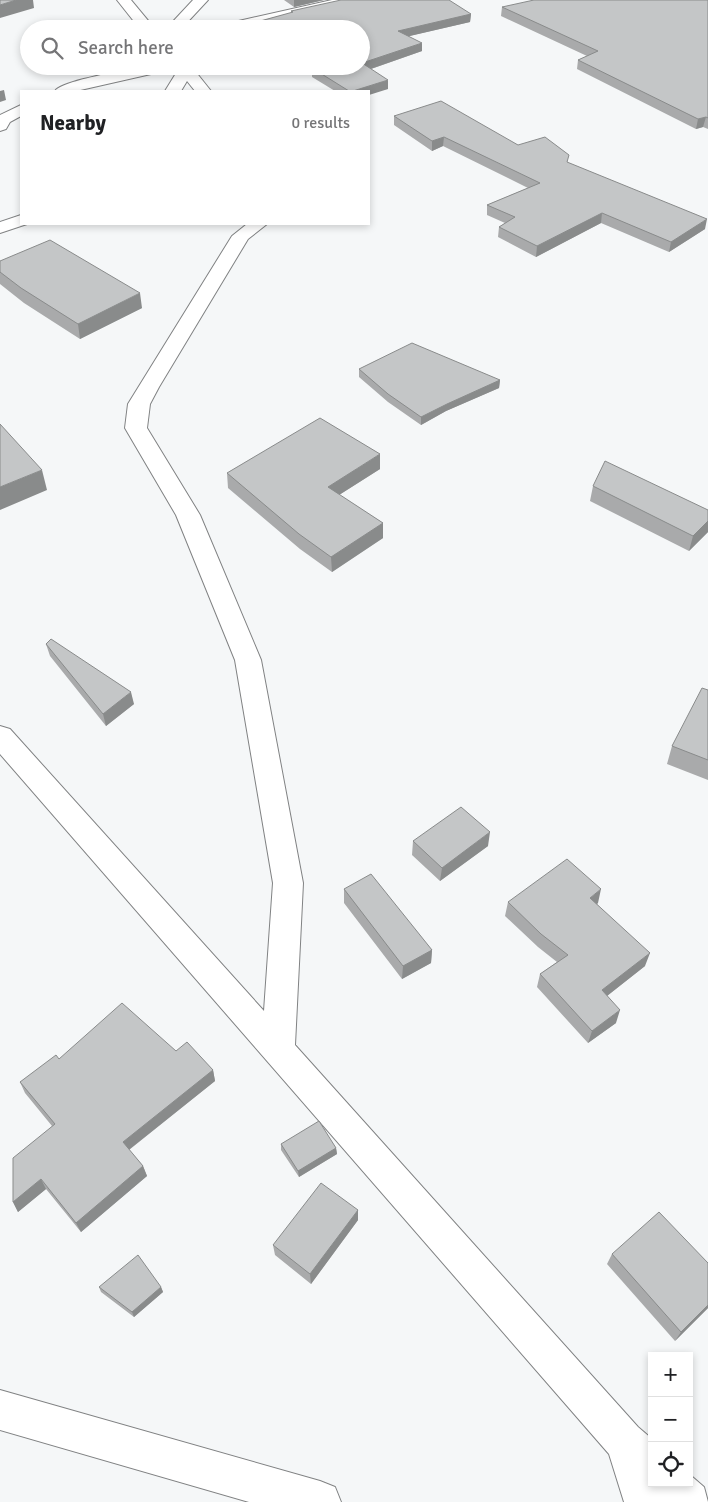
<!DOCTYPE html>
<meta charset="utf-8">
<style>
body{margin:0;font-family:Signika,sans-serif;background:#f6f6f6;color:#202124}
.controls{position:absolute;right:15px;bottom:15px;display:grid;overflow:hidden;border-radius:0px;box-shadow:0 2px 8px #0003}
.controls button{width:45px;height:45px;display:grid;place-items:center;padding:0;border:0;border-bottom:1px solid #e0e0e0;background:#fff;color:#202124;font:25px sans-serif}
.list{margin:0;padding:0;list-style:none}
h2{display:flex;justify-content:space-between;align-items:center;height:65px;margin:0;padding:0 20px;font-size:21px}
h2 small{font-size:16px;font-weight:400;color:#757577}
.icon{flex:none;width:28px;height:28px;fill:none;stroke:currentColor;stroke-width:2;stroke-linecap:round;stroke-linejoin:round}
.map{position:relative;flex:none;width:708px;height:1502px;overflow:hidden}
.search{position:absolute;background:#fff;box-shadow:0 2px 8px #0003;left:20px;top:20px;width:350px;height:55px;display:flex;align-items:center;gap:12px;box-sizing:border-box;padding:0 18px;border-radius:28px;color:#757577;font-size:19px}
.panel{position:absolute;background:#fff;box-shadow:0 2px 8px #0003;left:20px;top:90px;width:350px;height:135px;border-radius:0px}
.map>svg:first-child{display:block}
</style>
<div class="map">
<svg width="708" height="1502" viewBox="0 0 708 1502">
<rect width="100%" height="100%" fill="#f5f7f8"/>
<g fill="none" stroke-linecap="round" stroke-linejoin="round">
<defs>
<path id="minor" d="M117 0H131L155 29H140Z
M193 0H208L181 29H166Z
M332 0H358L351 4 241 29H214L221 25Z
M145 66H175L173 69 76 91H55C63 80 129 70 145 66Z
M176 66H191L211 91H195L187 81 181 91H165L178 70Z
M21 105V116L10 122 6 129 0 131V115Z
M21 215V224H27L0 233V222Z
M247 224H267L248 239 159 387 150 404 147 428 200 515 261 660 303 883 295 1045 638 1427 652 1439V1483H689V1474L704 1487 708 1502H624L609 1454 0 754V726L10 729 264 1011 273 883 235 660 176 515 125 428 128 404 232 236Z
M0 1390 320 1481 335 1487 341 1502H249L0 1430Z"/>
</defs>
<use href="#minor" stroke="#808283" stroke-width="2"/>
<use href="#minor" fill="#fff" fill-rule="evenodd"/>
</g>
<path fill="#a9aaab" d="M284 0H324L294 7Z
M708 0V129L703 127 696 129 577 69 578 60 587 56 501 16 502 7Z
M291 11 471 14 470 22 409 36 422 51 371 69 388 89 369 91H335L312 77V68L309 66H361V29H254L253 23 291 13Z
M394 116 518 145 568 163 705 229 669 252 601 223 536 257 498 237 499 227 505 223 487 215V205L528 188 443 146 432 151 394 125Z
M0 261 142 308 80 339 24 303 0 284Z
M359 369 500 380 499 388 446 411 421 425 388 402 359 377Z
M380 469 339 495 383 523V538L332 572 300 549 228 488 227 473Z
M593 486 708 510V532L689 551 590 501Z
M46 644 134 704 106 726 50 656Z
M708 690V780L667 764 672 746Z
M413 841 488 846 440 881 412 855Z
M344 889 432 950 431 963 402 979 344 903Z
M508 902 598 903 597 904 645 966 607 996 616 1023 588 1043 537 987 540 974 557 962 538 947 505 916Z
M176 1051 213 1070 215 1081 129 1150 143 1166 147 1176 81 1232 46 1189 18 1212 13 1202 52 1126 25 1093 20 1082 59 1059Z
M281 1144 336 1148 337 1154 299 1177 281 1150Z
M358 1210V1220L311 1284 275 1255 273 1245Z
M612 1254 708 1263V1308L675 1341 607 1264Z
M99 1287H161L163 1292 134 1317 101 1292Z"/>
<path fill="#898b8b" d="M16 0H33L34 8 0 18V5Z
M294 0H324L294 7Z
M471 14 470 22 397 39 398 31Z
M422 43V51L362 72V63Z
M388 80V89L369 95V91H353Z
M4 90 6 100 0 102V91Z
M706 117 703 127 696 129 698 119Z
M444 137 443 146 432 151V141Z
M602 213 601 223 536 257 537 246Z
M707 219 705 229 669 252 671 242Z
M140 293 142 308 80 339 78 324Z
M500 380 499 388 446 411 421 425V417L447 404Z
M380 454V469L328 502V487Z
M42 470 47 490 0 510V487Z
M708 521V532L689 551 693 536Z
M383 523V538L332 572 331 557Z
M131 692 134 704 106 726 103 714Z
M490 832 488 846 440 881 442 868Z
M601 889 598 903 587 911 590 898Z
M432 950 431 963 402 979 403 966Z
M650 953 645 966 598 1003 602 990Z
M620 1010 616 1023 588 1043 592 1031Z
M213 1070 215 1081 126 1152 123 1142Z
M336 1148 337 1154 299 1177 298 1171Z
M143 1166 147 1176 81 1232 76 1223Z
M41 1179 46 1189 18 1212 13 1202Z
M358 1210V1220L311 1284 310 1274Z
M161 1287 163 1292 134 1317 132 1312Z
M708 1305V1308L675 1341 681 1332Z"/>
<path fill="#c4c6c7" stroke="#898b8b" d="M0 0H16L0 5Z
M341 0H449L471 14 398 31 422 43 362 63 388 80 353 91H349L312 68 319 66H361V29H263L253 23 293 12 291 11Z
M534 0H708V118L706 117 698 119 578 60 598 51 502 7Z
M441 101 518 145 545 137 569 155 567 162 707 219 671 242 602 213 537 246 499 227 515 217 487 205 540 183 444 137 432 141 394 116Z
M50 240 140 293 78 324 21 288 0 272V261Z
M412 343 500 380 447 404 421 417 388 394 359 369Z
M320 418 380 454 328 487 383 523 331 557 299 534 227 473Z
M0 424 42 470 0 487Z
M605 461 708 510V521L693 536 593 486Z
M51 639 131 692 103 714 46 644Z
M702 688 708 690V760L672 746Z
M461 807 490 832 442 868 413 841Z
M567 859 601 889 590 898 650 953 602 990 620 1010 592 1031 540 974 568 955 541 934 508 902Z
M371 874 432 950 403 966 344 889Z
M122 1003 176 1051 187 1042 213 1070 123 1142 143 1166 76 1223 41 1179 13 1202V1158L55 1124 20 1082 56 1055 59 1059Z
M319 1121 336 1148 298 1171 281 1144Z
M321 1183 358 1210 310 1274 273 1245Z
M659 1212 708 1263V1305L681 1332 612 1254Z
M138 1255 161 1287 132 1312 99 1287Z"/>
</svg>
<div class="controls">
<button>+</button>
<button>−</button>
<button><svg class="icon" aria-label="locate" viewBox="0 0 24 24"><circle cx="12" cy="12" r="6"/><path d="M12 2v4M12 18v4M2 12h4M18 12h4"/></svg></button>
</div>
<div class="search"><svg class="icon" aria-label="search" viewBox="0 0 24 24"><circle cx="10" cy="10" r="6"/><path d="M15 15l6 6"/></svg>Search here</div>
<section class="panel">
<h2>Nearby<small>0 results</small></h2>
<ul class="list">
</ul>
</section>
</div>
